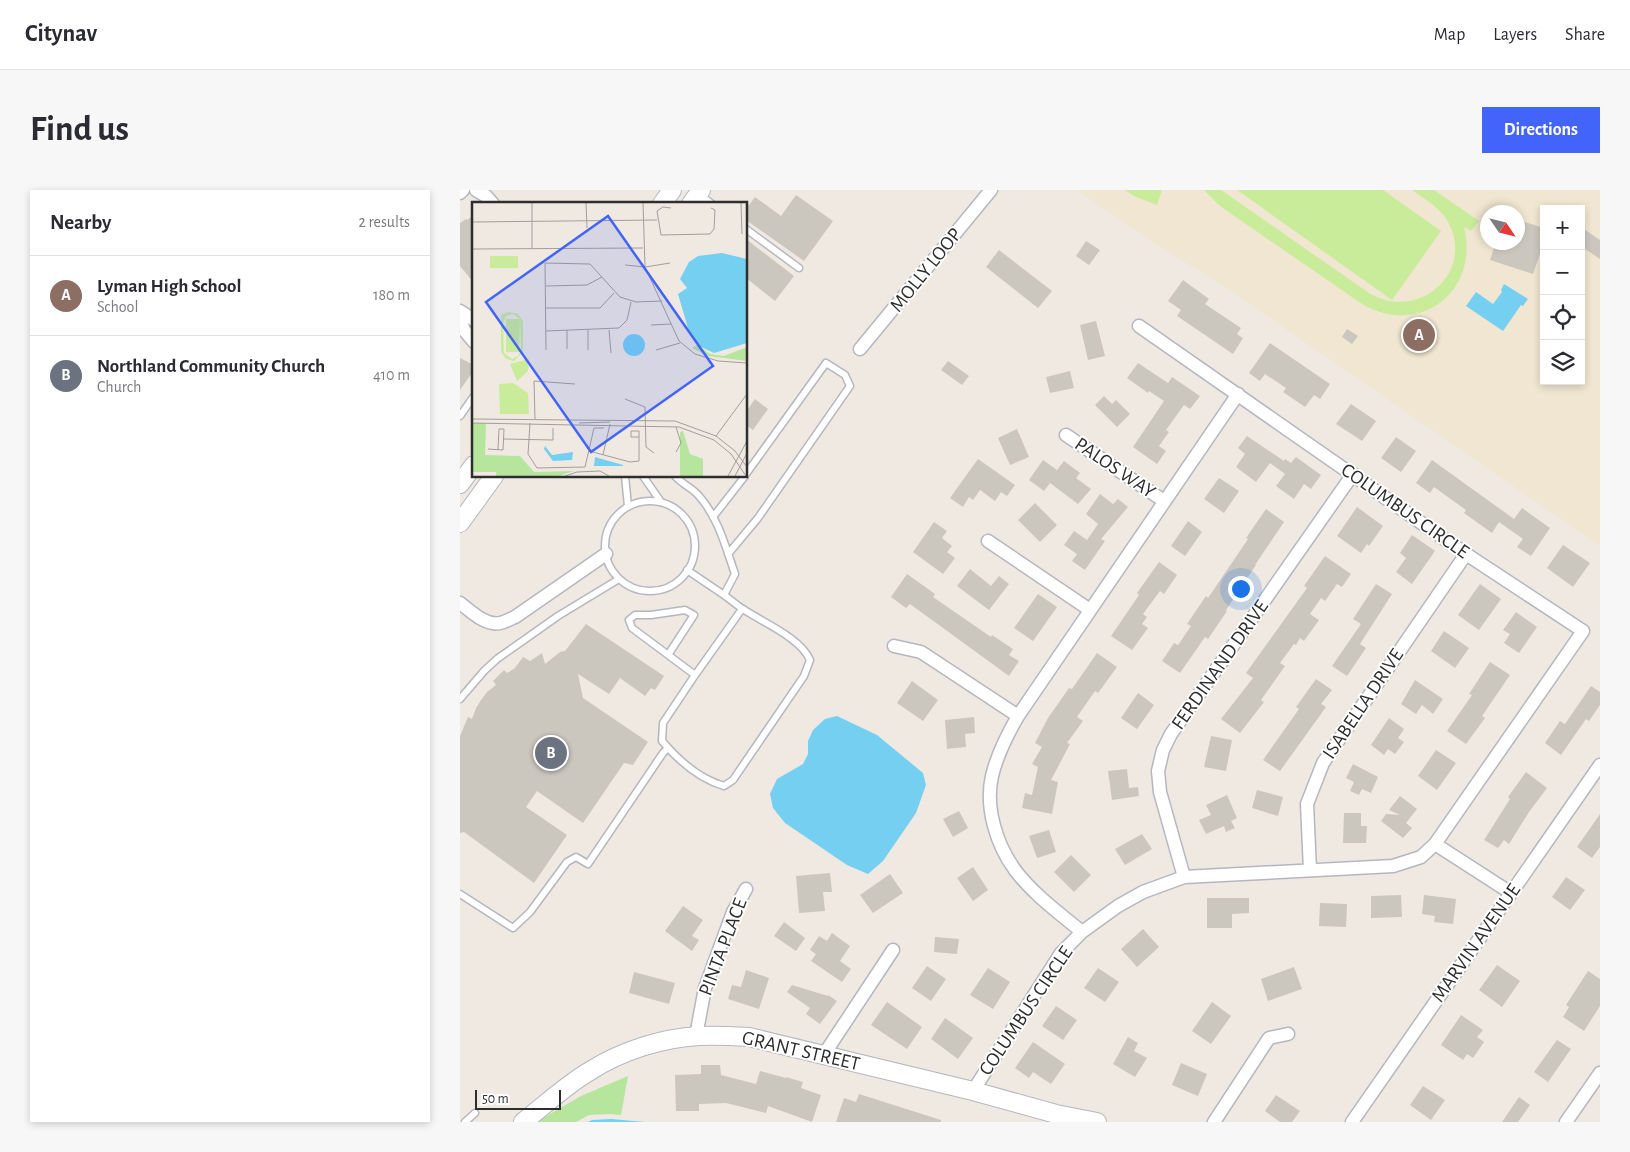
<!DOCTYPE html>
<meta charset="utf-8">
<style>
body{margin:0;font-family:"Alegreya Sans",sans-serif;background:#f7f7f7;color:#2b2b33}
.controls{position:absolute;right:15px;top:15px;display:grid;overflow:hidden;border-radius:0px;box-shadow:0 2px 8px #0003}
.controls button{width:45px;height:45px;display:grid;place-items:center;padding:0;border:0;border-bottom:1px solid #e1e1e2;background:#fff;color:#2b2b33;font:25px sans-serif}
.compass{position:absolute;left:1020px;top:15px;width:45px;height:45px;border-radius:50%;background:#fff;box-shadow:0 2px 8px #0003;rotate:125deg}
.scale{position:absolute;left:15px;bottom:12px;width:86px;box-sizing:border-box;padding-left:5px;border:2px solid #2e2e2e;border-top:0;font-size:14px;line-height:18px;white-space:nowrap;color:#2e2e2e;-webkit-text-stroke:4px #fff;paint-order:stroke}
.you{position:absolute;left:780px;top:398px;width:18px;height:18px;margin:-12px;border:4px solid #fff;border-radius:50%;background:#1a73e8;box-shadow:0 0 0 8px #1a73e833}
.badge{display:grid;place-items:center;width:32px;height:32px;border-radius:50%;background:#4264fb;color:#fff;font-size:16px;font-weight:700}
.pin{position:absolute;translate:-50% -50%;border:2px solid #fff;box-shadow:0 1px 5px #0006}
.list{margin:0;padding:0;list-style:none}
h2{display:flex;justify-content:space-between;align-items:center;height:65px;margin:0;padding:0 20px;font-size:21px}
h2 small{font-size:16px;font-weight:400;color:#7c7c81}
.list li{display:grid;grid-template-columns:32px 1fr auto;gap:15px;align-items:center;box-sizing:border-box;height:80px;padding:0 20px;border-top:1px solid #e1e1e2}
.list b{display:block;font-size:19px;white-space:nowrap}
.list p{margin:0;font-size:16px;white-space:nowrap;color:#7c7c81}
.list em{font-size:16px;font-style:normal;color:#7c7c81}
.icon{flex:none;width:28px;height:28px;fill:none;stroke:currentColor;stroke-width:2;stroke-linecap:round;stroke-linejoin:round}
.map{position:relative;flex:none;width:1140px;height:932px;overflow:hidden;border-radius:0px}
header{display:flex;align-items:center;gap:30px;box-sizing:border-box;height:70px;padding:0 25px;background:#fff;border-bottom:1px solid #e1e1e2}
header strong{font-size:24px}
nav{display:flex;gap:28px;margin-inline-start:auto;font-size:18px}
.intro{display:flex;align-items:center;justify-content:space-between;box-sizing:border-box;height:120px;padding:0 30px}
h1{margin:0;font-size:35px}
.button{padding:12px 22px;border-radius:0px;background:#4264fb;color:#fff;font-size:18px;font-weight:700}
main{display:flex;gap:30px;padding:0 30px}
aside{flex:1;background:#fff;border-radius:0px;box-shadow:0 2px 8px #0003}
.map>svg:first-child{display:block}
</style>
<header>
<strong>Citynav</strong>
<nav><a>Map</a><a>Layers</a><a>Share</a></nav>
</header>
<div class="intro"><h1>Find us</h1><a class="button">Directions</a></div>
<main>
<aside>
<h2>Nearby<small>2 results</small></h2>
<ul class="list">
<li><span class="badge" style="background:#8d6e63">A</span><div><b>Lyman High School</b><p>School</p></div><em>180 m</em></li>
<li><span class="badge" style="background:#6b7280">B</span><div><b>Northland Community Church</b><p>Church</p></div><em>410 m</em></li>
</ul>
</aside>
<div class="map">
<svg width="1140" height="932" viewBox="0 0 1140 932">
<rect width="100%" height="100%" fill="#efe9e1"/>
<path fill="#f0e6d1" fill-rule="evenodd" d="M617 0H1140V356L768 99 688 49ZM1084 19H1121V191H1084ZM1028 22H1058V52H1028Z"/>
<path fill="#b6e59e" d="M168 886 161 925 150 924 129 925 116 932H76L121 906Z"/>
<path fill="#c9ec9a" d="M665 0H702L697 15 674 6Z
M744 0H761L909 103C962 134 1019 77 985 27 976 15 963 8 952 0H974L1019 31 1011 41 1004 37C1020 101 960 148 902 114L760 16Z
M777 0H923L981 41 932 110Z"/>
<path fill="#75cff0" d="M1044 94 1068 109 1063 116 1061 115 1043 141 1006 116 1016 102 1033 114 1042 102 1041 100Z
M377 526 417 545 463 583 466 595 456 623 423 671 408 684 387 675 325 633 313 618 310 604 317 589 343 574 348 564V551L353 540 365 529Z
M151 929 185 932H128L132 930Z"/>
<path fill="#cbc7bf" d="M336 5 373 31 344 71 286 30V19L295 7 321 26Z
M14 25V93L0 76V33L6 29 7 30Z
M1058 30 1084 38V52L1073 84 1030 70 1036 52H1058Z
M1121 37 1140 50V69L1121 56Z
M286 49 334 86 315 111 286 88Z
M626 51 640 60 629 75 616 66Z
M539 60 592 101 578 118 526 77Z
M723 90 749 109 745 114 781 138 777 144 783 148 773 164 717 126 721 120 708 111Z
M636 131 645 166 628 170 620 135Z
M887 139 898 146 892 154 882 147Z
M810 153 870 194 860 209 854 205 845 217 823 202 826 198 805 184 800 191 789 183Z
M0 168 14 175V180L0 200Z
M488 171 509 186 502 195 481 180Z
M678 173 708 193 712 187 740 206 730 219 724 215 706 240 709 242 699 256 706 261 697 274 673 257 704 211 689 201 688 203 667 188Z
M610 181 614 198 590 203 586 187Z
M644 206 652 214 656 210 670 224 657 237 635 215Z
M295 209 308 219 293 240 286 235V222Z
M891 214 916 231 902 251 876 234Z
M557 239 569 267 550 275 538 248Z
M787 246 824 271 825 269 831 273 836 267 861 285 851 299 844 294 834 309 816 296 825 284 810 273 796 292 776 277 785 264 778 258Z
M936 247 956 261 941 282 921 268Z
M518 269 555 295 547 306 541 302 535 311 520 300 513 310 509 307 503 317 490 308Z
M583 270 597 280 604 271 620 283 616 288 631 299 618 314 590 293 584 301 569 290Z
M972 270 1054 329 1062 318 1090 338 1071 366 1057 357 1063 349 1039 332 1032 343 1004 323 1006 320 974 297 970 303 956 293Z
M759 288 779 301 764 323 744 309Z
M640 304 653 314 658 309 668 317 641 349 645 351 625 380 612 371 617 364 604 355 614 341 627 350 638 334 626 324Z
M575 313 597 335 580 352 558 330Z
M897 317 923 336 909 356 907 354 901 363 877 346Z
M806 319 824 332 795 375H796L766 420 767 421 748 449 745 447 720 483 702 471 714 453 718 455 731 436 727 434 746 406 748 408 788 349 786 348Z
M728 331 742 342 725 366 711 356Z
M474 332 487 341 482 348 492 356 487 362 495 368 483 384 453 362Z
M952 345 975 361 952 394 936 382 946 368 940 363Z
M1103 355 1130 373 1113 397 1087 378Z
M865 366 891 384 882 397 877 394 865 411 861 408 850 424 859 430 844 451 840 448 836 455 834 454 820 473 825 476 801 510 804 512 780 543 761 529 793 488 786 483 847 398 844 396Z
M699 372 717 385 704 404 700 401 683 424 687 427 682 434 688 438 672 460 651 446 679 405 677 403Z
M510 379 531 396 539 386 549 394 529 420 497 396Z
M447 384 475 404 473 407 531 447 532 445 553 459 549 465 559 471 549 486 450 414 446 418 431 407Z
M916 394 932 404 900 454 906 458 887 486 872 476 901 434 893 429Z
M1020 394 1041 409 1019 440 998 425Z
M578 404 597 417 573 451 554 438Z
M1056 422 1077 437 1059 463 1044 453 1050 444 1043 440Z
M126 434 204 486 195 500 191 498 185 506 160 488 149 504 118 484 123 508 188 552 173 575 164 573 123 633 77 601 66 617 107 645 74 693 4 642 0 643V546L8 527 12 529 16 518 21 510 27 502 36 495 33 491 44 480 47 483 55 478 63 467 70 471 82 463 85 474 100 462 105 461Z
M984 441 1009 458 995 478 971 461Z
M637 463 657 477 638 503 635 501 617 527 623 531 607 553 610 554 591 590 598 592 592 624 562 618 565 603 572 605 578 577 572 574 582 557 575 553 588 528 609 498 612 499Z
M1030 472 1050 485 1022 526 1025 528 1006 554 987 541 1012 505 1009 504Z
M856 489 872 500 861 514 866 517 820 581 803 570 839 519 836 517Z
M955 490 983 509 973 524 962 515 956 524 941 514Z
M452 491 478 510 463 531 437 513Z
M1131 496 1140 502V515L1129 531 1126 529 1101 565 1085 553 1100 531 1105 534Z
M678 503 694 515 677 539 661 528Z
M514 527 515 543 505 544 506 557 487 559 485 530Z
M929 528 944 539 938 548 944 552 935 564 928 559 924 565 911 555Z
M751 546 772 550 766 581 744 577Z
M976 560 996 573 977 600 958 586Z
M893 574 918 587 911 603 902 599 899 605 890 601 894 592 886 588Z
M667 579 669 598 678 597 679 606 652 610 648 581Z
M1066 582 1087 598 1069 622 1049 654 1044 650 1038 658 1024 650 1050 609 1048 607Z
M797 600 823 607 818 626 792 618Z
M767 605 777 628 771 631 775 638 766 642 764 636 746 644 739 630 751 625 746 615Z
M940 606 957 619 946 633 952 638 943 648 921 631 926 624 940 625 929 620Z
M499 621 508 638 493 647 483 629Z
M884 623H901V636H907L906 653H883Z
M1140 624V657L1132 668 1117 657Z
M589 640 596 662 577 668 569 646Z
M682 644 692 659 665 675 655 659Z
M611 665 631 685 614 702 594 682Z
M513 677 528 700 513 711 497 688Z
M370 683 372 702H363L365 721 339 723 336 686Z
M430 684 443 703 413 723 400 705Z
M1106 687 1125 700 1110 720 1092 707Z
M941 705 942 727 911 728V706Z
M964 705 996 709 993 734 974 732 975 726 962 724Z
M747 708H789V723L772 724V738H747Z
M860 713 887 714 886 737 859 736Z
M223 716 243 730 232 746 239 750 232 761 205 741Z
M324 732 345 748 336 761 314 746Z
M683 739 699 757 677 777 661 759Z
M372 743 390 756 380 771 391 779 382 792 351 771 356 764 350 760 359 746 367 751Z
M475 747 499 749 497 764 474 762Z
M1037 775 1060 791 1042 817 1019 800Z
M467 776 486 789 471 811 452 798Z
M834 777 842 799 808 811 801 789Z
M528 778 550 792 533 819 510 805Z
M638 778 659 792 645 812 624 798Z
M286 780 309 788 299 819 268 809 272 795 281 797Z
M1128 781 1140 789V816L1124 841 1103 827 1109 817 1106 815Z
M174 782 215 793 209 814 169 803Z
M332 795 368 806V805L377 811 360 834 346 824 350 818 327 802Z
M427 812 462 837 447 859 411 835Z
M752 812 771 826 751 854 732 841Z
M596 816 617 830 603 850 582 836Z
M1001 825 1023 840 1017 847 1024 852 1013 868 1007 864 1003 870 981 855Z
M485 828 513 848 498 869 471 849Z
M668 847 678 853 674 861 687 868 675 887 653 874Z
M1097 850 1111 859 1088 892 1074 882Z
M573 852 605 874 591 894 573 882 569 888 555 878Z
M721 873 747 884 738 906 712 895Z
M241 875H260L261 885 296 894 300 881 326 888V887L343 892 341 898 361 905 352 932 308 916 306 923 266 913 239 914V921H216L215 885 241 884Z
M963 896 985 910 971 930 950 915Z
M399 904 481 930V932H376L384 908 396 912Z
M816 905 840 921 832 932H820L805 921Z
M1059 907 1070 915 1058 932H1042Z"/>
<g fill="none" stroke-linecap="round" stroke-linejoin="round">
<defs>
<path id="lane" d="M239 4 252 14
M286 39 339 78
M0 226 14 206
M165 286 168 316
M183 286 201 312
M215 286C223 295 233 298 239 306 258 327 266 358 275 384L264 405 227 380
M145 356a45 45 0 1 1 90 0a45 45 0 1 1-90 0Z
M253 327 285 286
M268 364 298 328 390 196 385 185 366 173 286 284
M264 405C270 409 276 415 283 419 302 432 341 448 350 470L344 486 273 590 264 596C240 589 218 570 202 551L203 533 233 488 282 419
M208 465 234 425 225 420 191 425H175L169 430 172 438 235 485
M0 509 24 481 37 469 98 426 159 389
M0 704 53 738 70 722 107 672 116 667 128 674 203 563 208 558
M5 932 15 923"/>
<path id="street" d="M16 0 26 6 33 14
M0 3 3 0
M0 121 14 130
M0 130 4 140 14 152
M400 159 531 0
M606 245 704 311
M528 351 630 420
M0 413C11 421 25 436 40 433 45 432 50 429 55 427L146 364
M434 456 461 462 558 526
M975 654 1051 703
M850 680 847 614 863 573 1006 364
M724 687 700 602 698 581 703 560 711 544 893 284
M622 742C599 723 573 704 555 680 536 654 525 617 532 586 537 565 547 545 558 526L778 204
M236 846 245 798 273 722 286 699
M363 866 433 760
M513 901 601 763 622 742 658 716 683 702 724 687 933 676 961 667 975 654 1123 441 1006 364 679 136
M754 932 809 848 828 844
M892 932 1140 575
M1106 932 1140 883"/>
<path id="secondary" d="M202 14 212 0
M231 14 241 0
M0 294 14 275
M0 333 34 286
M63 932C85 915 106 895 130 881 161 861 202 848 239 846 255 845 272 846 289 847L513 901 596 924 637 932"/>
</defs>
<use href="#lane" stroke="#b4b7c1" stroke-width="9"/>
<use href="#street" stroke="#b4b7c1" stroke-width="15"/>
<use href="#secondary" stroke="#b4b7c1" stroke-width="20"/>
<use href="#lane" stroke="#fff" stroke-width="6"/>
<use href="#street" stroke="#fff" stroke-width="12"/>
<use href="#secondary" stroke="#fff" stroke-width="18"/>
</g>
<g text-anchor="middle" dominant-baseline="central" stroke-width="4" stroke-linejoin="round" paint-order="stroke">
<g font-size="20" fill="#2e2e2e" stroke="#fff">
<text transform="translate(466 80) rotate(-51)">MOLLY LOOP</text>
<text transform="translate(655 278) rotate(34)">PALOS WAY</text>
<text transform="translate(945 321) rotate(35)">COLUMBUS CIRCLE</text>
<text transform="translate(760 475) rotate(-55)">FERDINAND DRIVE</text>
<text transform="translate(903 514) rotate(-56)">ISABELLA DRIVE</text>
<text transform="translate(1016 753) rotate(-55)">MARVIN AVENUE</text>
<text transform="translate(263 757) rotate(-69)">PINTA PLACE</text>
<text transform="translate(566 821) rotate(-56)">COLUMBUS CIRCLE</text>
<text transform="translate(341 861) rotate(13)">GRANT STREET</text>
</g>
</g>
<g transform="translate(12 12)">
<rect width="275" height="275" fill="#efe9e1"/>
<path d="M225 143 238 152 252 154 275 145V159L236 154 220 146ZM0 221H14L13 253 48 254 62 270 102 269 87 274H24V270H0ZM211 229 218 252 231 257V274H208V230Z" fill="#b6e59e"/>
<path d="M18 54H46V66H18ZM36 110 46 112 51 119V150L42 159 34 157 29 150V113ZM41 112 48 117H34V150H47L48 118 49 148 46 154 40 157 32 151 31 121 34 114ZM57 157 56 169 45 179 38 162ZM41 181 56 191 57 212H28L27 182Z" fill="#c9ec9a" fill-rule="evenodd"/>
<path d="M250 51 275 57V141L242 151 227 144 216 126 206 92 215 86 208 77 217 60 226 54ZM151 143a11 11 0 1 1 22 0a11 11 0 1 1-22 0ZM73 244 80 253 101 250 100 258 81 259 72 247ZM123 255 151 263V264H122Z" fill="#75cff0"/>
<path fill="none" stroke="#a29e99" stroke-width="1" d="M60 1V47M114 1 115 26M171 1 173 65 207 139 223 152 246 159 275 161M269 1 270 32M199 6 191 5 185 9 189 33 238 32 242 27 243 8 239 6M0 20 185 18M0 47 171 46M153 63 173 65M173 65 198 61M74 84 115 83 130 75M74 106H128L142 91M179 123 199 122M95 128V147M116 128V148M137 128 139 151M74 129 147 126 155 118 159 100M74 148 73 61 118 62 148 95 164 100 190 99M184 148 208 141M153 197 173 205 174 245 182 251M0 217 203 219 244 234 263 249 275 265M63 217 62 179 103 182M0 221 207 225 242 238 259 252 274 274M58 221 56 252 65 266 113 265 122 226H132M107 221 138 220M204 225 209 241 204 250M244 234 275 192M32 237 81 238V226M16 247 31 248 32 227H27L26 247M117 249 158 260 167 259V229H159V235H167M131 253 138 222M93 274 105 270 128 269 137 274M256 274 275 239M263 274 275 251"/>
<path fill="#4264fb" fill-opacity="0.15" stroke="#4264fb" stroke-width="2.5" d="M136 14 241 164 119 250 14 100Z"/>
<rect width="275" height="275" fill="none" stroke="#2e2e2e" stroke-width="2.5"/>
</g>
</svg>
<div class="controls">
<button>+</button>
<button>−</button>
<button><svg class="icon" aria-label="locate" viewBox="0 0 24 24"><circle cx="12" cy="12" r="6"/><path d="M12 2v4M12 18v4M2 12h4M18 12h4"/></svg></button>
<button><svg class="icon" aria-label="layers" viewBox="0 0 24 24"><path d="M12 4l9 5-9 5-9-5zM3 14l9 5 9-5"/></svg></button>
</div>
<svg class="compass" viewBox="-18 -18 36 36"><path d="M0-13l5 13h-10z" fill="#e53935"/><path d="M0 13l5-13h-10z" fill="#7c7c81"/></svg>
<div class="scale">50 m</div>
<div class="you"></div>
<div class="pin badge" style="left:959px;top:145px;background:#8d6e63">A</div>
<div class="pin badge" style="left:91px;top:563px;background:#6b7280">B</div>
</div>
</main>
